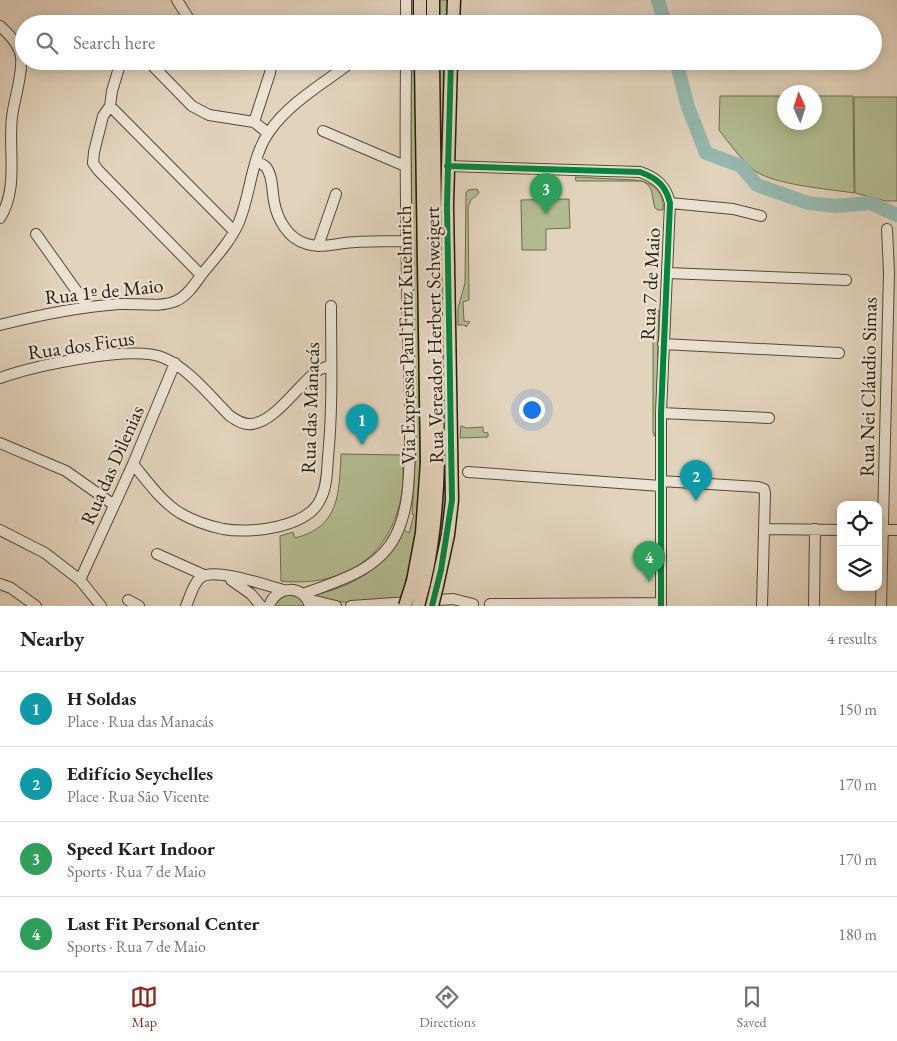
<!DOCTYPE html>
<meta charset="utf-8">
<style>
body{margin:0;font-family:"EB Garamond",serif;background:#f2f2f2;color:#202124}
.controls{position:absolute;right:15px;bottom:15px;display:grid;overflow:hidden;border-radius:10px;box-shadow:0 2px 12px #0003}
.controls button{width:45px;height:45px;display:grid;place-items:center;padding:0;border:0;border-bottom:1px solid #e0e0e0;background:#fff;color:#202124;font:25px sans-serif}
.compass{position:absolute;left:777px;top:85px;width:45px;height:45px;border-radius:50%;background:#fff;box-shadow:0 2px 12px #0003;rotate:357deg}
.you{position:absolute;left:531px;top:409px;width:18px;height:18px;margin:-12px;border:4px solid #fff;border-radius:50%;background:#1a73e8;box-shadow:0 0 0 8px #1a73e833}
.badge{display:grid;place-items:center;width:32px;height:32px;border-radius:50%;background:#8f2418;color:#fff;font-size:16px;font-weight:700}
.pin{position:absolute;translate:-50% -41px;filter:drop-shadow(0 1px 2px #0008)}
.pin::after{content:'';position:absolute;top:26px;width:18px;height:15px;background:inherit;clip-path:polygon(0 0,100% 0,50% 100%)}
.list{margin:0;padding:0;list-style:none}
h2{display:flex;justify-content:space-between;align-items:center;height:65px;margin:0;padding:0 20px;font-size:21px}
h2 small{font-size:16px;font-weight:400;color:#757577}
.list li{display:grid;grid-template-columns:32px 1fr auto;gap:15px;align-items:center;box-sizing:border-box;height:75px;padding:0 20px;border-top:1px solid #e0e0e0}
.list b{display:block;font-size:19px;white-space:nowrap}
.list p{margin:0;font-size:16px;white-space:nowrap;color:#757577}
.list em{font-size:16px;font-style:normal;color:#757577}
.icon{flex:none;width:28px;height:28px;fill:none;stroke:currentColor;stroke-width:2;stroke-linecap:round;stroke-linejoin:round}
.map{position:relative;flex:none;width:897px;height:606px;overflow:hidden}
.search{position:absolute;background:#fff;box-shadow:0 2px 12px #0003;left:15px;right:15px;top:15px;height:55px;display:flex;align-items:center;gap:12px;box-sizing:border-box;padding:0 18px;border-radius:28px;color:#757577;font-size:19px}
.sheet{height:365px;background:#fff}
nav{display:flex;justify-content:space-around;align-items:center;box-sizing:border-box;height:70px;border-top:1px solid #e0e0e0;background:#fff;font-size:14px;color:#757577}
nav a{display:grid;justify-items:center;gap:2px}
nav .on{color:#8f2418}
.map>svg:first-child{display:block}
</style>
<div class="map">
<svg width="897" height="606" viewBox="0 0 897 606">
<rect width="100%" height="100%" fill="#e2d3bc"/>
<filter id="stains"><feTurbulence type="fractalNoise" baseFrequency=".004" numOctaves="4"/><feColorMatrix values="0 0 0 0 .2 0 0 0 0 .09 0 0 0 0 .02 0 0 0 .5 -.17"/></filter>
<radialGradient id="worn" r=".72"><stop offset=".6" stop-color="#630" stop-opacity="0"/><stop offset="1" stop-color="#630" stop-opacity=".3"/></radialGradient>
<path fill="#b3bc91" stroke="#6d6b4e" d="M439 0H449L448 24H439Z
M409 61H414L415 104 420 483C417 521 414 562 400 598 371 602 345 606 317 597L318 594C356 585 386 566 404 530L409 533 414 515 412 514 414 483 416 435Z
M438 61H446L447 487 443 538 428 597C439 550 442 505 444 457Z
M720 96H784V122H814L815 96H853L854 193C828 189 776 185 755 171 742 161 729 143 719 130Z
M854 97H897V201H886L855 193Z
M575 177 635 180C653 182 665 193 663 210H658L655 208C651 197 655 187 642 181H576Z
M477 189 479 193 471 200 468 207 469 300 463 302 464 321 470 322 466 327 465 325H458V308L465 283 466 193 468 190Z
M569 199 570 228 546 229V250H522L521 200Z
M659 310 656 436H654V433H653V319L654 314Z
M461 426 467 428 483 427V432L488 433V437L460 438Z
M341 454 403 455C403 472 404 489 399 506 384 563 337 587 281 581L280 536 293 532 295 538C340 527 339 493 341 454Z
M285 594 297 595 307 606H274L278 599Z"/>
<g fill="none" stroke-linecap="round" stroke-linejoin="round">
<path stroke="#95b8b0" stroke-width="14" d="M658 0 665 24
M676 61 688 107 706 153 741 166 757 185 808 203 836 206 870 203 897 215"/>
<defs>
<path id="minor" d="M177 0 192 24
M406 24V0
M0 26C9 34 20 45 21 57 23 75 14 99 12 117 8 150 19 188 0 218
M121 61 112 91 110 106 103 116 94 152 93 163 98 170 201 275
M148 61 192 106 209 115 254 122 268 133
M110 106 234 231
M254 122 270 73 271 66 268 61
M323 131 405 166
M256 162C260 163 263 164 266 167 273 176 272 191 274 201 277 219 288 239 307 244 323 249 341 242 356 242 373 241 390 241 406 241
M447 166 640 172C657 178 666 186 670 203L661 413V606
M670 203 733 209 761 216
M36 234 88 307
M318 246 336 194
M667 273 846 280
M0 325C39 315 79 307 119 304 137 303 159 308 176 301 187 296 195 284 202 274 215 258 231 241 239 222 251 193 251 158 269 132 290 102 324 83 353 61
M663 344 839 353
M0 378C34 366 133 344 164 358 188 368 212 398 230 416 236 420 243 425 251 424 274 423 298 385 317 371 322 368 327 367 331 365
M661 413 769 418
M0 443 66 471 114 505
M133 464C147 481 161 501 180 513 192 520 209 526 223 529 250 534 309 528 321 498 327 486 327 471 328 457 333 407 331 357 331 306
M468 472 661 486
M661 481 758 487 764 489 765 493 762 606
M764 529 841 530
M0 530 45 553 80 580 101 606
M878 530H897
M157 554 204 575
M80 580 133 464 175 363
M231 580 251 594 261 606
M0 584 11 588 36 606
M303 594C338 581 378 571 396 535 410 506 409 474 410 442 411 405 409 367 408 329 406 240 405 151 406 61
M307 599 336 606
M128 600 139 606
M490 604 661 603
M186 606C190 597 193 584 200 578 213 566 267 586 284 590
M269 606C276 585 304 584 310 606
M351 606 453 599 473 604
M814 606 815 529
M881 606 889 273 887 229"/>
<path id="major" d="M420 0V24
M433 24V0
M453 24 454 0
M413 581 422 533 427 462 421 61
M424 583C434 542 437 502 438 460L433 61
M437 586 448 535 452 500 447 205 451 61"/>
</defs>
<use href="#minor" stroke="#564836" stroke-width="12"/>
<use href="#major" stroke="#271a0a" stroke-width="15"/>
<use href="#minor" stroke="#ece2d3" stroke-width="10"/>
<use href="#major" stroke="#e2d3bc" stroke-width="12"/>
<defs>
<path id="major-bridge" d="M405 606 413 581
M418 606 424 583
M432 606 437 586"/>
</defs>
<use href="#major-bridge" stroke="#271a0a" stroke-width="15" stroke-linecap="butt"/>
<use href="#major-bridge" stroke="#e2d3bc" stroke-width="12"/>
<defs>
<path id="cycleway" d="M447 166 640 172C657 178 666 186 670 203L661 413V606
M432 606 441 570 452 500 447 205 451 61"/>
</defs>
<use href="#cycleway" stroke="#ece2d3" stroke-width="9"/>
<use href="#cycleway" stroke="#00873e" stroke-width="6"/>
</g>
<g text-anchor="middle" dominant-baseline="central" stroke-width="4.5" stroke-linejoin="round" paint-order="stroke">
<g font-size="20" fill="#271a0a" stroke="#ece2d3">
<text transform="translate(650 284) rotate(-87)">Rua 7 de Maio</text>
<text transform="translate(104 291) rotate(-6)">Rua 1º de Maio</text>
<text transform="translate(406 335) rotate(-91)">Via Expressa Paul Fritz Kuehnrich</text>
<text transform="translate(434 335) rotate(-91)">Rua Vereador Herbert Schweigert</text>
<text transform="translate(81 345) rotate(-8)">Rua dos Ficus</text>
<text transform="translate(868 387) rotate(-89)">Rua Nei Cláudio Simas</text>
<text transform="translate(310 408) rotate(-88)">Rua das Manacás</text>
<text transform="translate(112 465) rotate(-66)">Rua das Dilenias</text>
</g>
</g>
<rect width="100%" height="100%" filter="url(#stains)"/>
<rect width="100%" height="100%" fill="url(#worn)"/>
</svg>
<div class="controls">
<button><svg class="icon" aria-label="locate" viewBox="0 0 24 24"><circle cx="12" cy="12" r="6"/><path d="M12 2v4M12 18v4M2 12h4M18 12h4"/></svg></button>
<button><svg class="icon" aria-label="layers" viewBox="0 0 24 24"><path d="M12 4l9 5-9 5-9-5zM3 14l9 5 9-5"/></svg></button>
</div>
<svg class="compass" viewBox="-18 -18 36 36"><path d="M0-13l5 13h-10z" fill="#e53935"/><path d="M0 13l5-13h-10z" fill="#757577"/></svg>
<div class="you"></div>
<div class="pin badge" style="left:362px;top:445px;background:#0f9aa8">1</div>
<div class="pin badge" style="left:696px;top:501px;background:#0f9aa8">2</div>
<div class="pin badge" style="left:546px;top:214px;background:#2e9e5b">3</div>
<div class="pin badge" style="left:649px;top:582px;background:#2e9e5b">4</div>
<div class="search"><svg class="icon" aria-label="search" viewBox="0 0 24 24"><circle cx="10" cy="10" r="6"/><path d="M15 15l6 6"/></svg>Search here</div>
</div>
<section class="sheet">
<h2>Nearby<small>4 results</small></h2>
<ul class="list">
<li><span class="badge" style="background:#0f9aa8">1</span><div><b>H Soldas</b><p>Place · Rua das Manacás</p></div><em>150 m</em></li>
<li><span class="badge" style="background:#0f9aa8">2</span><div><b>Edifício Seychelles</b><p>Place · Rua São Vicente</p></div><em>170 m</em></li>
<li><span class="badge" style="background:#2e9e5b">3</span><div><b>Speed Kart Indoor</b><p>Sports · Rua 7 de Maio</p></div><em>170 m</em></li>
<li><span class="badge" style="background:#2e9e5b">4</span><div><b>Last Fit Personal Center</b><p>Sports · Rua 7 de Maio</p></div><em>180 m</em></li>
</ul>
</section>
<nav>
<a class="on"><svg class="icon" aria-label="map" viewBox="0 0 24 24"><path d="M3 6l6-2 6 2 6-2v14l-6 2-6-2-6 2zM9 4v14M15 6v14"/></svg>Map</a>
<a><svg class="icon" aria-label="directions" viewBox="0 0 24 24"><path d="M12 3l9 9-9 9-9-9zM9 14v-3h6M13 9l2 2-2 2"/></svg>Directions</a>
<a><svg class="icon" aria-label="saved" viewBox="0 0 24 24"><path d="M7 4h10v16l-5-4-5 4z"/></svg>Saved</a>
</nav>
